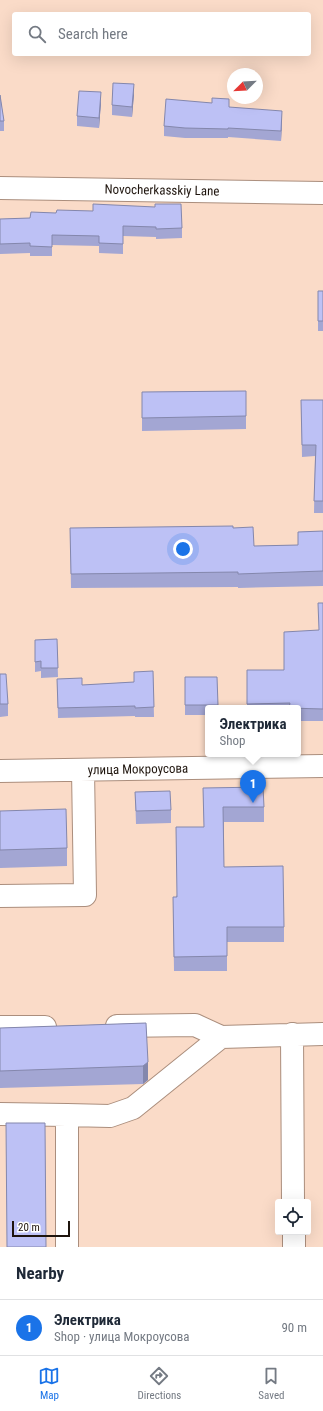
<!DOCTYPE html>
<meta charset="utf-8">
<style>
body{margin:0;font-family:"Roboto Condensed",sans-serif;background:#f2f2f3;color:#1f2937}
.controls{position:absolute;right:12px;bottom:12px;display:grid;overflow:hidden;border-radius:4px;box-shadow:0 4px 16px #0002}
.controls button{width:36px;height:36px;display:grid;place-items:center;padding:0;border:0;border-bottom:1px solid #e0e1e3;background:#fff;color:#1f2937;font:20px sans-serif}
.compass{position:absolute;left:227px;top:68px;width:36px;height:36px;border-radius:50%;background:#fff;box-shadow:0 4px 16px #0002;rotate:246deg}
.scale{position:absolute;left:12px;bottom:10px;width:58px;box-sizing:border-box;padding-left:4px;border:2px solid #1e140d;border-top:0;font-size:11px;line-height:14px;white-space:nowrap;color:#1e140d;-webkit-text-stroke:3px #fff;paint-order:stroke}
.you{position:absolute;left:183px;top:549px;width:14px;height:14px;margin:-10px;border:3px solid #fff;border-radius:50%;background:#1a73e8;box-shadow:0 0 0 6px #1a73e833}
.badge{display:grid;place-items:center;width:26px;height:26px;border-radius:50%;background:#1a73e8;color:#fff;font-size:13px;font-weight:700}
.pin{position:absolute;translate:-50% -33px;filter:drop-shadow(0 1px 2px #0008)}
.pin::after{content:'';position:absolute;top:21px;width:14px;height:12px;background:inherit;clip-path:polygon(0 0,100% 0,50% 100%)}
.popup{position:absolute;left:205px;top:705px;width:96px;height:52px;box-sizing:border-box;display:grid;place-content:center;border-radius:4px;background:#fff;filter:drop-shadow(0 1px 3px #0005);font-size:13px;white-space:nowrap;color:#747a83}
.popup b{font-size:15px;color:#1f2937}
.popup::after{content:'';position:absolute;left:50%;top:100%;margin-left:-8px;border:8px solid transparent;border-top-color:#fff}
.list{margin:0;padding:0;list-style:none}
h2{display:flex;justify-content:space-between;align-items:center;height:52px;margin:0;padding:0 16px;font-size:17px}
h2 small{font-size:13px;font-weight:400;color:#747a83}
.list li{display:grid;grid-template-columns:26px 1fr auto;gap:12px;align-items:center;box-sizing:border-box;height:56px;padding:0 16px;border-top:1px solid #e0e1e3}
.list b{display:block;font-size:15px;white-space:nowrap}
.list p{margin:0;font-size:13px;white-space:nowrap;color:#747a83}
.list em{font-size:13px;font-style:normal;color:#747a83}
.icon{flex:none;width:22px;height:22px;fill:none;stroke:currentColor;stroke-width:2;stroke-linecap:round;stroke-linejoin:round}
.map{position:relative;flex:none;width:323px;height:1247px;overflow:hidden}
.search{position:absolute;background:#fff;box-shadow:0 4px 16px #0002;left:12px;right:12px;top:12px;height:44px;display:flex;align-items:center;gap:10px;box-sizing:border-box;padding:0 14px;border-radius:4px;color:#747a83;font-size:15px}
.sheet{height:108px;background:#fff}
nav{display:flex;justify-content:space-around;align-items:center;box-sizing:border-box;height:56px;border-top:1px solid #e0e1e3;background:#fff;font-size:11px;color:#747a83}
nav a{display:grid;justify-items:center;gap:2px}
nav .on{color:#1a73e8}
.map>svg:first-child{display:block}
</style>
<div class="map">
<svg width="323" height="1247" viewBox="0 0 323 1247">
<rect width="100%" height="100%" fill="#fadbc8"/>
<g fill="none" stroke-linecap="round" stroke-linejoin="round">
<defs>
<path id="minor" d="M0 188 323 193
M0 771 323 766
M0 896 85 895 83 770
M117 1026 195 1025 221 1037
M0 1027H45
M292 1034 293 1202
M0 1114 67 1115
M294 1232V1247
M67 1247V1115L110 1116 133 1108 221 1037 323 1034"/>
</defs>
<use href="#minor" stroke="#ab8e7d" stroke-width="24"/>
<use href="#minor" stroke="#fff" stroke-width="22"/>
</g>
<path fill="#a3a6d3" d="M134 94 132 117 112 115V105Z
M0 95 4 121V131H0Z
M101 102 99 128 77 126V116Z
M229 107 282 121 281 141 228 137V138H185L164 136V126Z
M93 211 182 228V238L156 239V237L123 236V254L99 253V246L52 245V256H30V253L0 254V219L30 218 56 213Z
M318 291H323V331H318Z
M246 391V429L142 431V392Z
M301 400H323V513H314L315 456 302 457Z
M70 528H233L254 546 298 545V532L323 531V586L238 588V587L71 588Z
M323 603V721H298V708H247V670H284L319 630Z
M57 639 58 677 41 678V671L35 672V640Z
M153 671 154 717H135V716L58 718 57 679 82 685 134 682Z
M0 674 8 704V716L0 717Z
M185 677H217L218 708H208V715H185Z
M203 788 264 807V822H224V867L284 927V942H227V971H174L173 897H176L204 827Z
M135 792 171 810V823L136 824Z
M0 811 67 848V866L0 868Z
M146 1023 148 1080 143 1084 0 1088V1028Z"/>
<path fill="#8487ac" d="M134 84V94L132 117V107Z
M101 92V102L99 128V118Z
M282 111V121L281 141V131Z
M148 1062V1080L143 1084V1066Z"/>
<path fill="#bdc1f5" stroke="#8487ac" d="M113 83 134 84 132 107 112 105Z
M79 91 101 92 99 118 77 116Z
M0 95 4 121H0Z
M212 98 229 99V107L282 111 281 131 228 128V129L185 128 164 126 166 99 212 103Z
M93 204 155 207V204H181L182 228 156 229V227L123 226V244L99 243V236L52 235V247L30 246V243L0 244V219L30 218 31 212 56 213 57 210 93 211Z
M318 291H323V321H318Z
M246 391V416L142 418V392Z
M301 400H323V501H314L316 445H302Z
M233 526V528L253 527 254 546 298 545V532L323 531V571L238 574V572L71 574 70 528Z
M318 603H323V709L289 708 290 703 247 704V670H284V632L319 630Z
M57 639 58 668H41V661L35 662V640Z
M153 671 154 707 135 708V706L58 708 57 679 82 678V685L134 682V672Z
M0 674H6L8 704H0Z
M185 677H217L218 705H185Z
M263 787 264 807H223L224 867 283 866 284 927H227V956L174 957 173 897H177L176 827H204L203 788Z
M170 791 171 810 136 811 135 792Z
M66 809 67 848 0 850V811Z
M146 1023 148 1062 143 1066 0 1071V1028Z
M6 1123H45L46 1247H7Z"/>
<g text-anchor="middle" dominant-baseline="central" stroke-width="3.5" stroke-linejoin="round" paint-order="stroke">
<g font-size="13" fill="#1e140d" stroke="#fff">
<text transform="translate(162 190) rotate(1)">Novocherkasskiy Lane</text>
<text transform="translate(138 769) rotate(-1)">улица Мокроусова</text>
</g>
</g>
</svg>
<div class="controls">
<button><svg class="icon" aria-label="locate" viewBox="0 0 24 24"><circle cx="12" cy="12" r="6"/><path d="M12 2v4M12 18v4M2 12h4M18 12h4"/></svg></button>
</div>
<svg class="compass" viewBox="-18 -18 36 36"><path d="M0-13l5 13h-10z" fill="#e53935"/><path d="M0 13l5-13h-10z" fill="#747a83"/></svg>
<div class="scale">20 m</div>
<div class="you"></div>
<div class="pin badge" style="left:253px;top:803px">1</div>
<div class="popup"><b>Электрика</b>Shop</div>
<div class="search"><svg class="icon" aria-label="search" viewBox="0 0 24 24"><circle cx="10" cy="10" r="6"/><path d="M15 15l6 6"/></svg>Search here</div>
</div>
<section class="sheet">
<h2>Nearby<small></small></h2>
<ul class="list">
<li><span class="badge">1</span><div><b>Электрика</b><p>Shop · улица Мокроусова</p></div><em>90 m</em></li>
</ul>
</section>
<nav>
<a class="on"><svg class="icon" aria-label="map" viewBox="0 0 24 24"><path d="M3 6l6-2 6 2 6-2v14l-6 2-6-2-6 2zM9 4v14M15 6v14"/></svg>Map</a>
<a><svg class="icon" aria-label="directions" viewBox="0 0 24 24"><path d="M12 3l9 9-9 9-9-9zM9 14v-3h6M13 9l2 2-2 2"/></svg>Directions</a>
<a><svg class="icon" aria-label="saved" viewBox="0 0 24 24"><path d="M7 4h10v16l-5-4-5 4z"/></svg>Saved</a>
</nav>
